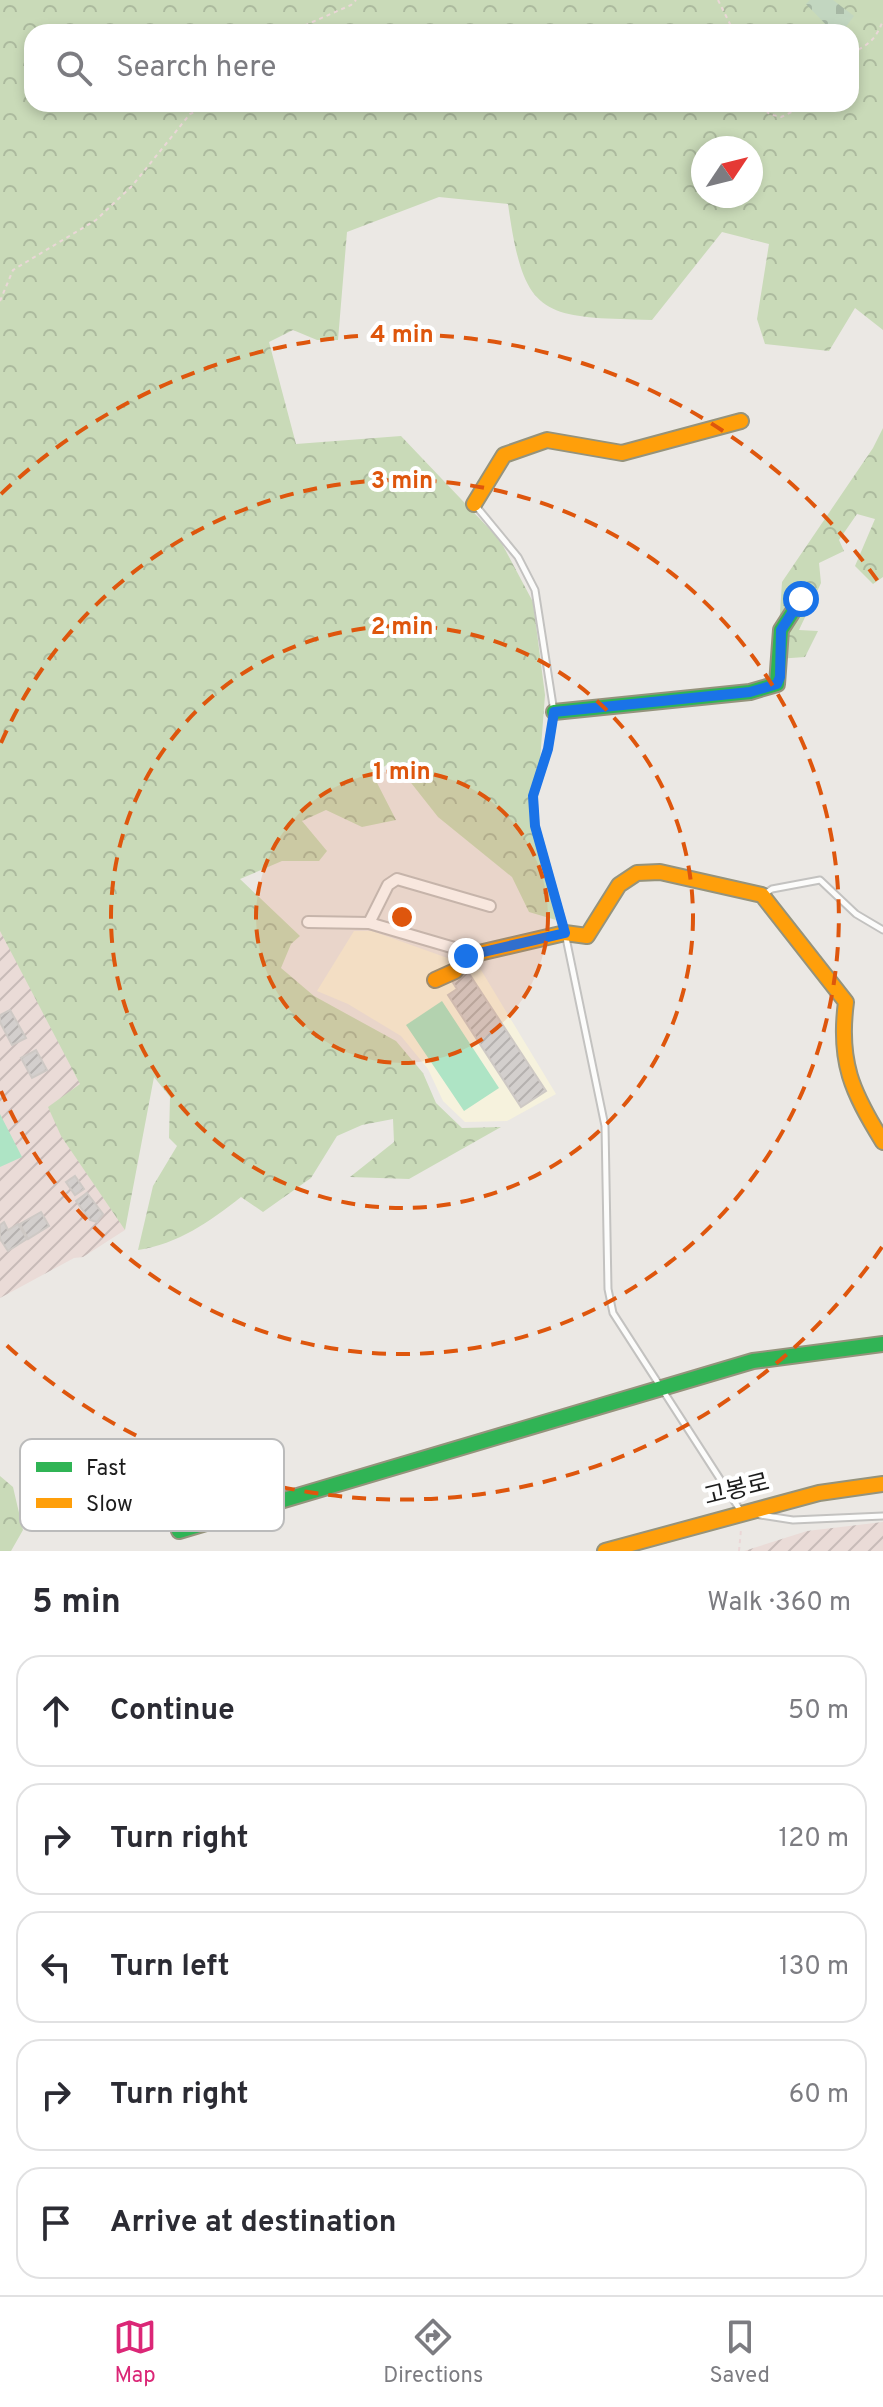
<!DOCTYPE html>
<meta charset="utf-8">
<style>
body{margin:0;font-family:Overpass,"Noto Sans KR",sans-serif;background:#f7f7f7;color:#2b2b33}
.compass{position:absolute;left:691px;top:136px;width:72px;height:72px;border-radius:50%;background:#fff;box-shadow:0 4px 12px #0003;rotate:55deg}
.stop{position:absolute;width:24px;height:24px;margin:-18px;border:6px solid #1a73e8;border-radius:50%;background:#fff}
.stop.end{background:#1a73e8;border-color:#fff;box-shadow:0 2px 8px #0008}
.list{margin:0;padding:0;list-style:none}
h2{display:flex;justify-content:space-between;align-items:center;height:104px;margin:0;padding:0 32px;font-size:34px}
h2 small{font-size:26px;font-weight:400;color:#7c7c81}
.list li{display:grid;grid-template-columns:52px 1fr auto;gap:24px;align-items:center;box-sizing:border-box;height:112px;margin:0 16px 16px;padding:0 16px;border:2px solid #e1e1e2;border-radius:24px}
.list b{display:block;font-size:30px;white-space:nowrap}
.list em{font-size:26px;font-style:normal;color:#7c7c81}
.icon{flex:none;width:44px;height:44px;fill:none;stroke:currentColor;stroke-width:2;stroke-linecap:round;stroke-linejoin:round}
.map{position:relative;flex:none;width:883px;height:1551px;overflow:hidden}
.search{position:absolute;background:#fff;box-shadow:0 4px 12px #0003;left:24px;right:24px;top:24px;height:88px;display:flex;align-items:center;gap:20px;box-sizing:border-box;padding:0 28px;border-radius:24px;color:#7c7c81;font-size:30px}
.sheet{height:744px;background:#fff}
nav{display:flex;justify-content:space-around;align-items:center;box-sizing:border-box;height:112px;border-top:2px solid #e1e1e2;background:#fff;font-size:22px;color:#7c7c81}
nav a{display:grid;justify-items:center;gap:4px}
nav .on{color:#db2777}
.map>svg:first-child{display:block}
</style>
<div class="map">
<svg width="883" height="1551" viewBox="0 0 883 1551">
<defs>
<pattern id="military-furrows" width="10" height="10" patternUnits="userSpaceOnUse" patternTransform="scale(2)"><rect width="10" height="10" fill="#eadbd7"/><path d="M-1 1l2-2M0 10L10 0M9 11l2-2" fill="none" stroke="#c8bbb8"/></pattern>
<pattern id="forest-crowns" width="20" height="18" patternUnits="userSpaceOnUse" patternTransform="scale(2)"><rect width="20" height="18" fill="#c9dab8"/><path d="M2 6a3 3 0 1 1 6 0M12 15a3 3 0 1 1 6 0" fill="none" stroke="#acba9e"/></pattern>
<pattern id="cemetery-stones" width="16" height="16" patternUnits="userSpaceOnUse" patternTransform="scale(2)"><rect width="16" height="16" fill="#c2d6c0"/><path d="M2 7V4a2 2 0 0 1 4 0v3zM10 15v-3a2 2 0 0 1 4 0v3z" fill="#a6b7a4"/></pattern>
<pattern id="building-hatch" width="6" height="6" patternUnits="userSpaceOnUse" patternTransform="scale(2)"><rect width="6" height="6" fill="#d3cfcd"/><path d="M-1 1l2-2M0 6l6-6M5 7l2-2" fill="none" stroke="#b5b1af"/></pattern>
</defs>
<rect width="100%" height="100%" fill="#ebe8e4"/>
<path fill="#f6f2dd" d="M354 931H372L481 970 556 1094 507 1121 465 1122 443 1101 428 1069 401 1036 348 1004 317 991Z"/>
<path fill="url(#military-furrows)" d="M0 714 125 1230 83 1257 74 1258 0 1298Z
M883 1522V1551H744L807 1531Z"/>
<path fill="url(#forest-crowns)" fill-rule="evenodd" d="M0 0H883V330L855 308 829 351 765 344 757 319 769 244 722 232 652 320C542 317 524 319 508 204L439 197 347 232 338 340H317L293 330 269 342 296 444 401 436 500 540 533 602 545 695 535 826 556 920 529 912 512 877 438 817 393 760 373 775 396 820 362 827 326 810 302 821 327 851 319 861H282L240 879 300 936 291 944 281 968 314 996 396 1041 423 1073 436 1103 462 1128 501 1127 409 1179 350 1177 394 1142 393 1119 362 1125 337 1136 311 1178 263 1212 241 1197C209 1222 178 1244 138 1250L153 1186 177 1146 169 1138 170 1097 154 1077 125 1230 61 1136 48 1107 80 1084 0 931ZM32 32H851V104H32ZM703 148H751V196H703Z
M883 428V577L873 584 855 566 875 519 857 514 839 540 844 551 819 563 821 583 799 630 818 631 805 657 777 659 782 582 873 448Z
M0 1476 13 1487 23 1530 11 1551H0Z"/>
<path fill="url(#cemetery-stones)" d="M810 0H833L854 16 842 32H833L806 4Z"/>
<path fill="#aee4c5" d="M442 1001 499 1088 464 1111 406 1025Z
M0 1114 22 1157 0 1167Z"/>
<path fill="url(#building-hatch)" stroke="#cec9c5" stroke-width="2" d="M468 972 546 1091 521 1107 448 995 457 989 452 981Z
M10 1010 26 1038 12 1045 0 1022V1015Z
M36 1050 47 1070 32 1078 21 1058Z
M75 1176 84 1189 75 1195 66 1182Z
M87 1193 103 1214 97 1222 90 1220 76 1201Z
M41 1212 49 1226 28 1239 20 1224Z
M4 1222 8 1230 18 1224 27 1239 8 1251 0 1239V1225Z"/>
<g fill="none" stroke-linecap="round" stroke-linejoin="round">
<defs>
<path id="lane" d="M476 506 518 557 535 590 554 712 548 749 533 796 535 826 565 933 605 1126 608 1289 613 1313 740 1510
M763 895 772 889 820 880 856 914 883 930
M760 1515 793 1520 883 1516"/>
<path id="street" d="M308 922 369 923 458 949 466 956
M369 923 388 885 397 879 490 906"/>
<path id="fast" d="M554 712 750 692 777 684 781 630 801 599
M179 1531 753 1361 883 1344"/>
<path id="slow" d="M474 504 504 455 547 440 622 453 741 421
M435 980 455 971 466 956 565 933 587 936 619 885 637 873 660 872 762 895 846 1002C838 1062 852 1092 883 1142
M605 1551 819 1493 883 1484"/>
</defs>
<use href="#lane" stroke="#c3c2c0" stroke-width="9"/>
<use href="#street" stroke="#c3c2c0" stroke-width="14"/>
<use href="#fast" stroke="#95937c" stroke-width="18"/>
<use href="#slow" stroke="#95937c" stroke-width="18"/>
<path stroke="#ead7d7" stroke-width="2" stroke-dasharray="4 4" stroke-linecap="butt" d="M718 0 734 32
M290 32 351 5 356 0
M851 53C868 46 877 38 883 20
M762 104 769 114 781 117 798 109V104
M0 301 13 270 96 220 132 186 190 114 213 104
M739 1551 741 1530"/>
<use href="#lane" stroke="#fcfcfb" stroke-width="5"/>
<use href="#street" stroke="#fcfcfb" stroke-width="10"/>
<use href="#fast" stroke="#30b455" stroke-width="14"/>
<use href="#slow" stroke="#ff9f0a" stroke-width="14"/>
</g>
<g fill="none" stroke-linecap="round" stroke-linejoin="round">
<path stroke="#1a73e8" stroke-width="10" d="M466 956 565 933 535 826 533 796 548 749 554 712 750 692 777 684 780 677 781 630 801 599"/>
</g>
<circle cx="402" cy="917" r="146" fill="#de560d" fill-opacity=".12"/>
<g fill="none" stroke="#de560d" stroke-width="4" stroke-dasharray="14 10">
<circle cx="402" cy="917" r="146"/>
<circle cx="402" cy="917" r="291"/>
<path d="M1 743A437 437 0 1 1 1 1091"/>
<path d="M882 1247A583 583 0 0 1 1 1340M1 494A583 583 0 0 1 882 587"/>
</g>
<g text-anchor="middle" dominant-baseline="central" stroke-width="8" stroke-linejoin="round" paint-order="stroke">
<g font-size="24" fill="#1c1c1c" stroke="#fff">
<text transform="translate(737 1491) rotate(-14)">고봉로</text>
</g>
</g>
<rect x="20" y="1439" width="264" height="92" rx="12" fill="#fff" stroke="#bbb" stroke-width="2"/>
<rect x="36" y="1462" width="36" height="10" fill="#30b455"/>
<rect x="36" y="1498" width="36" height="10" fill="#ff9f0a"/>
<g font-size="22" fill="#1c1c1c">
<text x="86" y="1475">Fast</text>
<text x="86" y="1511">Slow</text>
</g>
<circle cx="402" cy="917" r="12" fill="#de560d" stroke="#fff" stroke-width="4"/>
<g font-size="24" text-anchor="middle" font-weight="bold" fill="#de560d" stroke="#fff" stroke-width="8" stroke-linejoin="round" paint-order="stroke">
<text x="402" y="342">4 min</text>
<text x="402" y="488">3 min</text>
<text x="402" y="634">2 min</text>
<text x="402" y="779">1 min</text>
</g>
</svg>
<svg class="compass" viewBox="-18 -18 36 36"><path d="M0-13l5 13h-10z" fill="#e53935"/><path d="M0 13l5-13h-10z" fill="#7c7c81"/></svg>
<div class="stop" style="left:801px;top:599px"></div>
<div class="stop end" style="left:466px;top:956px"></div>
<div class="search"><svg class="icon" aria-label="search" viewBox="0 0 24 24"><circle cx="10" cy="10" r="6"/><path d="M15 15l6 6"/></svg>Search here</div>
</div>
<section class="sheet">
<h2>5 min<small>Walk · 360 m</small></h2>
<ul class="list">
<li><svg class="icon" aria-label="ahead" viewBox="0 0 24 24"><path d="M12 20V5M6 11l6-6 6 6"/></svg><div><b>Continue</b></div><em>50 m</em></li>
<li><svg class="icon" aria-label="right" viewBox="0 0 24 24"><path d="M7 20v-9h11M14 6l5 5-5 5"/></svg><div><b>Turn right</b></div><em>120 m</em></li>
<li><svg class="icon" aria-label="left" viewBox="0 0 24 24"><path d="M17 20v-9H6M10 6l-5 5 5 5"/></svg><div><b>Turn left</b></div><em>130 m</em></li>
<li><svg class="icon" aria-label="right" viewBox="0 0 24 24"><path d="M7 20v-9h11M14 6l5 5-5 5"/></svg><div><b>Turn right</b></div><em>60 m</em></li>
<li><svg class="icon" aria-label="arrive" viewBox="0 0 24 24"><path d="M6 21V4h12l-3 4 3 4H6"/></svg><div><b>Arrive at destination</b></div></li>
</ul>
</section>
<nav>
<a class="on"><svg class="icon" aria-label="map" viewBox="0 0 24 24"><path d="M3 6l6-2 6 2 6-2v14l-6 2-6-2-6 2zM9 4v14M15 6v14"/></svg>Map</a>
<a><svg class="icon" aria-label="directions" viewBox="0 0 24 24"><path d="M12 3l9 9-9 9-9-9zM9 14v-3h6M13 9l2 2-2 2"/></svg>Directions</a>
<a><svg class="icon" aria-label="saved" viewBox="0 0 24 24"><path d="M7 4h10v16l-5-4-5 4z"/></svg>Saved</a>
</nav>
